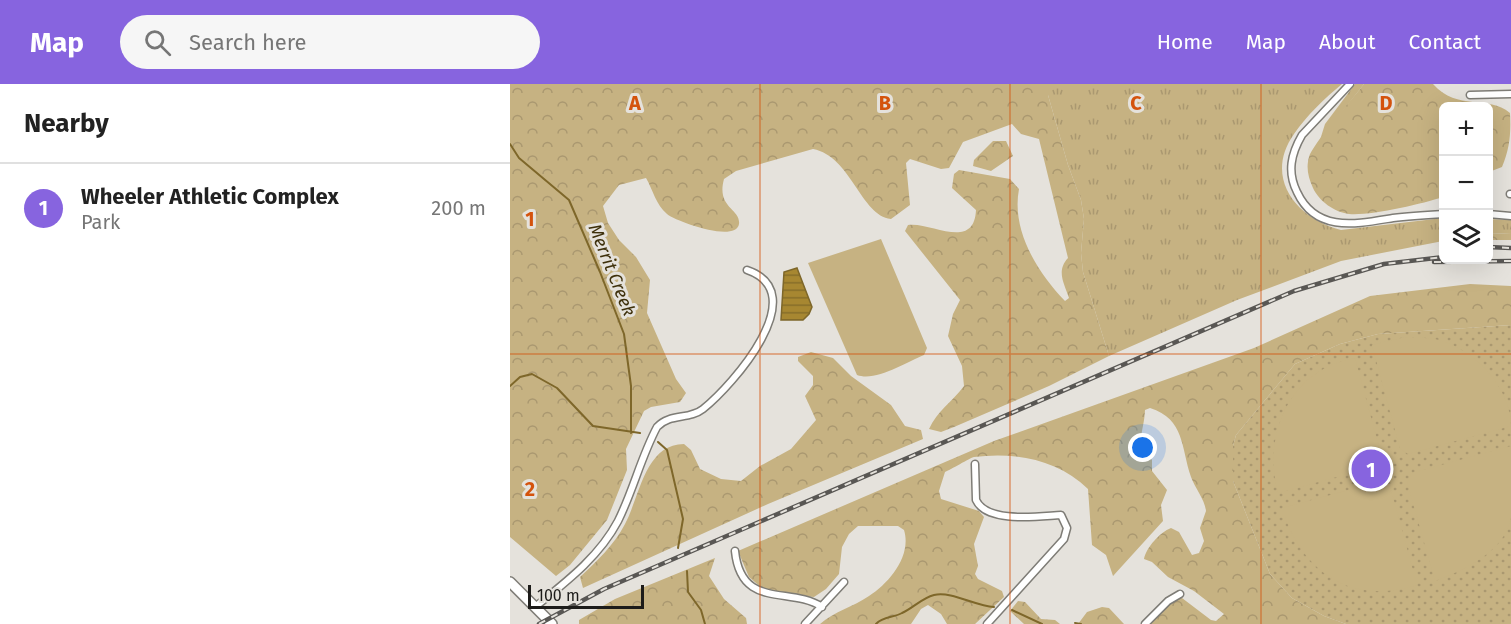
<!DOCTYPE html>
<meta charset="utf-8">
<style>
body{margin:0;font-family:"Fira Sans",sans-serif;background:#f6f6f6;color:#222}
.controls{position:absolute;right:18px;top:18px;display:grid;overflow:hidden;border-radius:9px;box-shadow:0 6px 24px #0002}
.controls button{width:54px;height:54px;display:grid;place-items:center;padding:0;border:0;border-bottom:2px solid #e0e0e0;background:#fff;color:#222;font:30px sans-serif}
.scale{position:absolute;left:18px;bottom:15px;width:116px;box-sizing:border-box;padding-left:6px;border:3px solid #1d1c1a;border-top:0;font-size:16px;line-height:21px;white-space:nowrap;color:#1d1c1a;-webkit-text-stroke:4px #e5e2dc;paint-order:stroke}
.you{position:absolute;left:633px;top:364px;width:21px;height:21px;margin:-15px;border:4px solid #fff;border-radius:50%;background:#1a73e8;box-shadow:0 0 0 9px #1a73e833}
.badge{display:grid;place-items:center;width:39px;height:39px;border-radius:50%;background:#8764df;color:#fff;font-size:20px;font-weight:700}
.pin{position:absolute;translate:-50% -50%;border:3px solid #fff;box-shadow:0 2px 6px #0006}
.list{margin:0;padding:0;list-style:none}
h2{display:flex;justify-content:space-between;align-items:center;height:78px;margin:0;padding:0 24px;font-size:26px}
h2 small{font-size:20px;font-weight:400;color:#767676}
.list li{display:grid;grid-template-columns:39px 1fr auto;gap:18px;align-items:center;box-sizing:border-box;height:90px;padding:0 24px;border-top:2px solid #e0e0e0}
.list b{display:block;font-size:22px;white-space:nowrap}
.list p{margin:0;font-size:20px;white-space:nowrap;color:#767676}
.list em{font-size:20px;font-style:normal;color:#767676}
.icon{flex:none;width:33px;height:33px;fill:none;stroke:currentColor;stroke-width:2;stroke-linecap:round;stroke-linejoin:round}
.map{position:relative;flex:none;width:1001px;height:540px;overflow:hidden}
header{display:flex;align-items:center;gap:36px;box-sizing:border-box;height:84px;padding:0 30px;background:#8764df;color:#fff}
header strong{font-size:28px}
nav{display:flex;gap:33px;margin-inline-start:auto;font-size:21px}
.search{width:420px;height:54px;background:#f6f6f6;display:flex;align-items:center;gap:15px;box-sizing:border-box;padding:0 21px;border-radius:33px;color:#767676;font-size:22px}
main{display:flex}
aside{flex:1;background:#fff}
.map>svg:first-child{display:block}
</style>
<header>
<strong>Map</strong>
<div class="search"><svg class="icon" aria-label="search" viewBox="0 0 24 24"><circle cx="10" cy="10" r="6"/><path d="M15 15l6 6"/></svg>Search here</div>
<nav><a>Home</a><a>Map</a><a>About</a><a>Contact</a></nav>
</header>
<main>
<aside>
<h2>Nearby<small></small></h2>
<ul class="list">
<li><span class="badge">1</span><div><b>Wheeler Athletic Complex</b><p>Park</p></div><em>200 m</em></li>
</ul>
</aside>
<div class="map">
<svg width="1001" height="540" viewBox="0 0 1001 540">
<defs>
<pattern id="grass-tufts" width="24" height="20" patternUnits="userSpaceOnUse" patternTransform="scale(1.5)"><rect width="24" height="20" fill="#c6b282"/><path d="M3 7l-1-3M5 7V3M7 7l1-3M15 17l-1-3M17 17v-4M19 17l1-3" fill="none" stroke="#aa9870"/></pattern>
<pattern id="forest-crowns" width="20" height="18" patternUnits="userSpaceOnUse" patternTransform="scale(1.5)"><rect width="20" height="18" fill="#c6b282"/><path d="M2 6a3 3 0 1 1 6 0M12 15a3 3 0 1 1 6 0" fill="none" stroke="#aa9870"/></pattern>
<pattern id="park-dots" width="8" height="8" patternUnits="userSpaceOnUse" patternTransform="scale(1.5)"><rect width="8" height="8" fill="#c6b282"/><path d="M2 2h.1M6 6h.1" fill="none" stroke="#aa9870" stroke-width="1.8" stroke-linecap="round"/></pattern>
<pattern id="water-rules" width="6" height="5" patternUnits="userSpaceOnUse" patternTransform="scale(1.5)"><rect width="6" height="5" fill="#a78731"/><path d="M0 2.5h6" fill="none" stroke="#876e29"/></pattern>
</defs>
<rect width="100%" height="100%" fill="#e5e2dc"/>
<path fill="url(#grass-tufts)" d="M538 0H832C815 14 797 31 784 50 753 94 787 135 831 146L933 134V157L831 177 727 216 599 272 573 188 571 169 574 135 571 116 558 81 538 11Z
M845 0H854L810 56 815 40Z
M978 135 1001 136V150L979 149Z"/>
<path fill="url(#forest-crowns)" d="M0 0H538V11L558 81 571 116 574 135 571 169 573 188 599 272 539 302 444 343 431 348 419 345C427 327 442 318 454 302L452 282 438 252 443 230 450 216 395 147 398 141C420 137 464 168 466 126L442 104 444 90 449 86 500 95 509 105C501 147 528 189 555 217L559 214C554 199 546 187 558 174L529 55 511 50 502 40 453 58 439 84 431 85 400 75 396 79 400 121 381 135C351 132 341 72 303 65L226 87 214 95C206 124 231 125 229 140 226 159 167 138 157 130 146 121 143 106 136 94L109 101 93 122 98 139 109 156 126 173 140 196 137 229 166 295 176 309 170 318 141 323 134 327 116 365 117 386 97 436 60 481 46 492 0 453Z
M854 0H923C948 28 978 10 1000 29 1001 49 1000 64 992 83L979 88 978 22H934L933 113C912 120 860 132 839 130 824 128 809 117 803 104 798 93 796 84 799 73 802 61 844 13 854 0Z
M483 57H496L503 72 481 87 463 82 464 76Z
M979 149 1001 150V156H979Z
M960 200 1001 202V241L868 250 830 260 785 280 726 351 723 362V397L760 490 782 514 814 532 836 540H638L663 516 672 514 701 536 706 537 714 530 684 507 658 493 642 478 634 475C636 464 650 448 661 444L669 448 682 471 689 469 694 457 690 444 696 427C695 416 685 404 681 393 671 364 675 335 640 324L635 326C634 350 624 356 642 376V387L657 406 651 421 653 437 603 492 596 471 582 461 578 405C547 375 505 368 464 373 460 374 440 386 435 388L429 407 431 415 469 427 474 433 464 460 468 482 465 490 468 495 492 507 494 513 465 540H437L431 530 418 521 411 525 401 540H310C325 527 343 523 359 512 379 499 402 472 394 446L388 442H348L339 450 332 463 329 490 316 505 304 513 262 509 253 505 239 493 228 467 484 357 744 264 860 212Z
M301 268 323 274 341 292 381 321 395 342 411 346 413 355 258 420 73 504 70 493C87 477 104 461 115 440 130 412 135 360 174 360L181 366 190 385 211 395 231 397 250 382 281 365 306 336 295 312 303 301V292L288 277V273Z
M205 474 199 492 214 515 236 534 237 540H69V536L105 515Z
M508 517 515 518 531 535 545 536 550 540H514L500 527Z
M592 523 599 524 614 540H568L577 528Z"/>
<path fill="url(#park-dots)" d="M1001 241V540H836L814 532 782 514 760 490 723 397V362L726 351 785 280 830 260 868 250Z"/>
<path fill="#c6b282" d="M371 155 417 264 414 271C396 278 366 298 347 291L298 179Z
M891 254C903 254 917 253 929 256 965 266 1001 304 1001 342L898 370 890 365 862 261Z
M845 274 872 374 867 382 768 409C752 350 780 285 845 274Z
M1001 362C1001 385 1001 410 1001 433 996 467 953 487 925 497L897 398 902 389Z
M872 397 880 402 907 501C841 522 791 488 772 424Z"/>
<path fill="url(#water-rules)" stroke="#7e672a" stroke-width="1.5" d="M287 184 302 223 299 230 293 236H271L274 188Z"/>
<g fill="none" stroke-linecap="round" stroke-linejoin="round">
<path stroke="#7e672a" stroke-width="2" d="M0 60 9 74 59 116 90 188 114 250 121 302V349
M0 302 10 293 22 290 47 304 83 342 130 349
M148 358 157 366 173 435 168 464
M177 487 178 508 191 526 195 540
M502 526 532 540
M565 539 571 540
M366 540C373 532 383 534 392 529 403 524 412 514 424 511 442 507 465 522 484 523"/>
<defs>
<path id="minor" d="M840 0 792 51C781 70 777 88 787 108 806 149 846 140 883 134 900 132 917 131 934 130
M960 11 1001 10
M1000 110H1001
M978 130 1001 132
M465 380 466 416C477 440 530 432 551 431L557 444 554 455 477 540
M225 467C231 526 280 502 312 523
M25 523C56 498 89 473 108 437 123 407 131 373 147 343 160 329 179 336 193 325 223 301 304 209 237 186
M295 540 334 498
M635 540 658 517 670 510"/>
<path id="secondary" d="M0 498 42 540"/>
</defs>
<use href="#minor" stroke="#7e7c76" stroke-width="9"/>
<use href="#secondary" stroke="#7e7c76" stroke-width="12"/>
<use href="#minor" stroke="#fff" stroke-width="6"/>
<use href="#secondary" stroke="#fff" stroke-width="9"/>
<defs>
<path id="rail" d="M978 163 1001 164
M924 178 1001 177
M29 540 94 505 784 207 874 180 934 173"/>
</defs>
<use href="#rail" stroke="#595754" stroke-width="4.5"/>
<use href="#rail" stroke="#e5e2dc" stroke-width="2" stroke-dasharray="7" stroke-linecap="butt"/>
</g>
<path fill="none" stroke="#d4530d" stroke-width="1.5" stroke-opacity="0.55" d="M250 0V540M500 0V540M751 0V540M0 270H1001"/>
<g text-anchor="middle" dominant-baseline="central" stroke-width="6" stroke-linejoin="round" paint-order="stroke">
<g font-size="18" font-style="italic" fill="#3e300b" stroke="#e5e2dc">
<text transform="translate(102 186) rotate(68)">Merrit Creek</text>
</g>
</g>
<g font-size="20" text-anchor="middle" font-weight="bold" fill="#d4530d" stroke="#e5e2dc" stroke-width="6" stroke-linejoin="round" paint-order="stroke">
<text x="125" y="26">A</text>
<text x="375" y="26">B</text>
<text x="626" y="26">C</text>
<text x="876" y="26">D</text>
<text x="20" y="142">1</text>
<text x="20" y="412">2</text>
</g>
</svg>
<div class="controls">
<button>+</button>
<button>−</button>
<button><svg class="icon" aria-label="layers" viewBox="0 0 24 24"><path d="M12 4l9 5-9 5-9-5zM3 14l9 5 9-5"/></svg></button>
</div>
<div class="scale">100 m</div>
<div class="you"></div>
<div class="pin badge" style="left:861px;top:385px">1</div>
</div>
</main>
